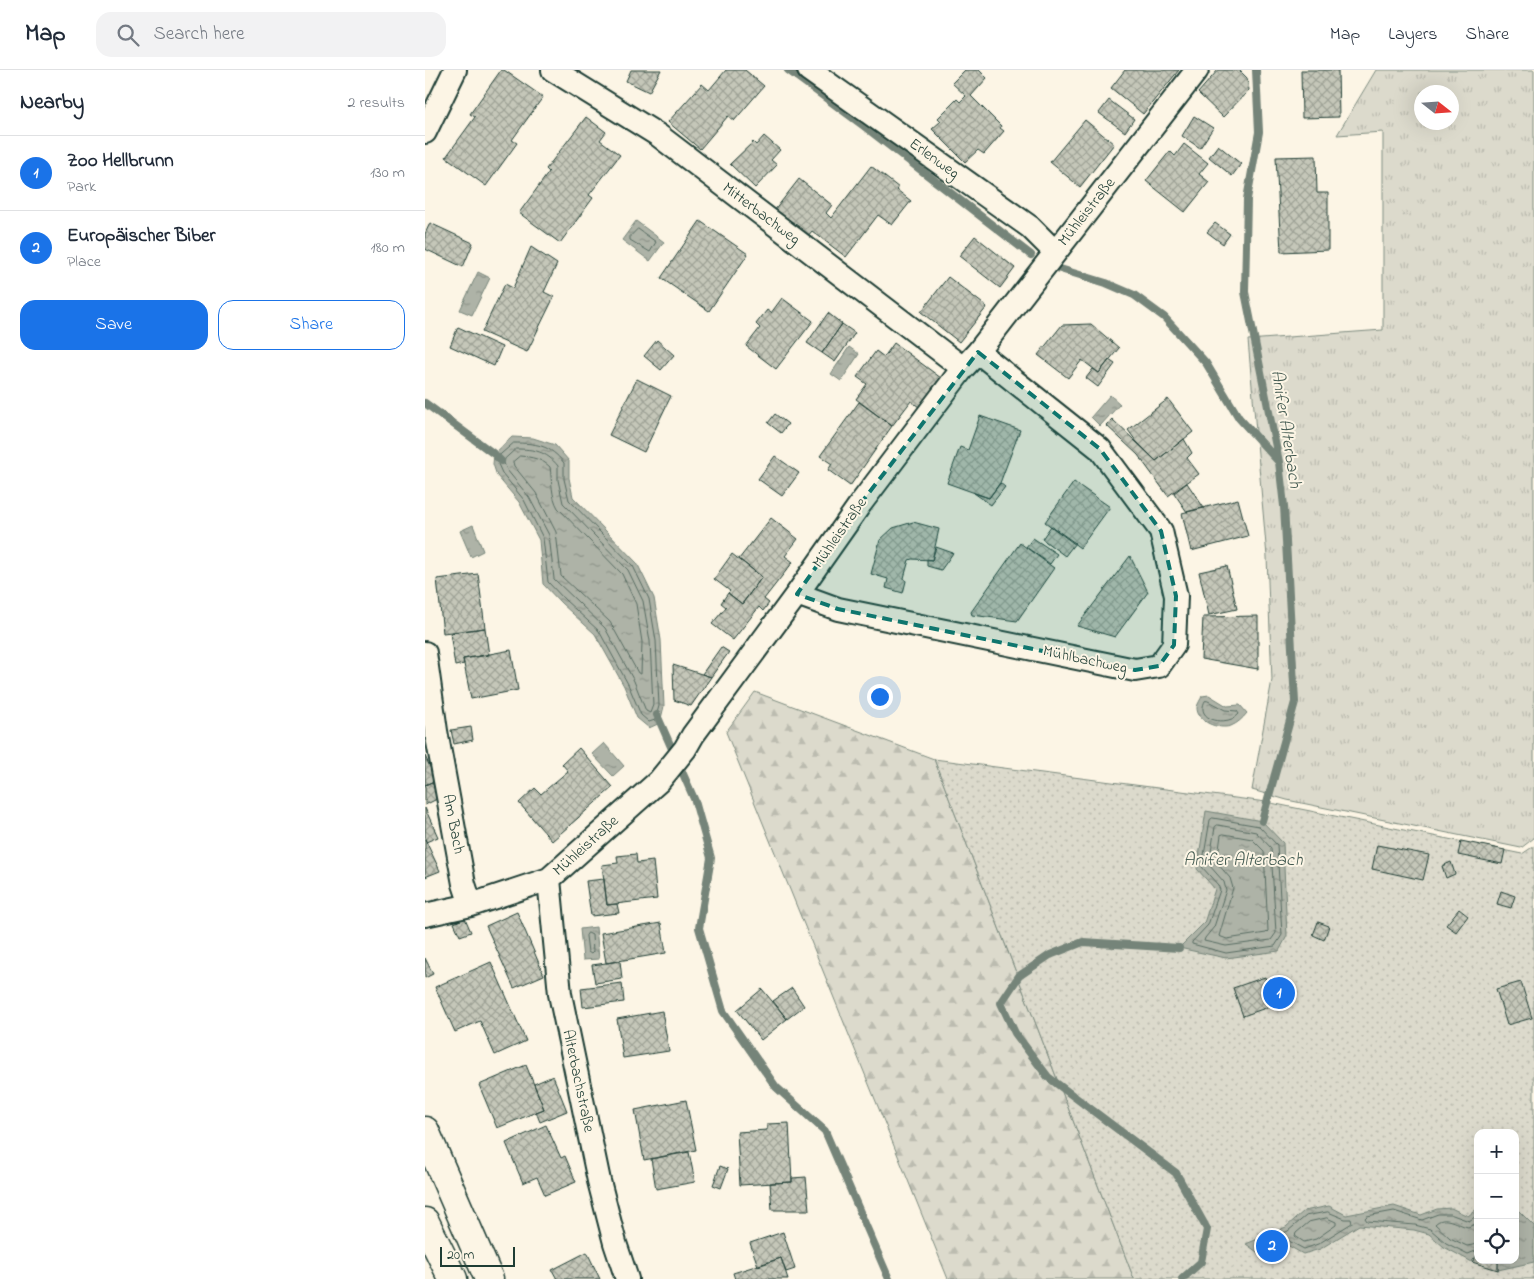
<!DOCTYPE html>
<meta charset="utf-8">
<style>
body{margin:0;font-family:"Indie Flower",sans-serif;background:#f2f2f3;color:#1f2937}
.controls{position:absolute;right:15px;bottom:15px;display:grid;overflow:hidden;border-radius:10px;box-shadow:0 5px 20px #0002}
.controls button{width:45px;height:45px;display:grid;place-items:center;padding:0;border:0;border-bottom:1px solid #e0e1e3;background:#fff;color:#1f2937;font:25px sans-serif}
.compass{position:absolute;left:989px;top:15px;width:45px;height:45px;border-radius:50%;background:#fff;box-shadow:0 5px 20px #0002;rotate:107deg}
.scale{position:absolute;left:15px;bottom:12px;width:75px;box-sizing:border-box;padding-left:5px;border:2px solid #1f3d34;border-top:0;font-size:14px;line-height:18px;white-space:nowrap;color:#1f3d34;-webkit-text-stroke:4px #fcf5e5;paint-order:stroke}
.you{position:absolute;left:454px;top:626px;width:18px;height:18px;margin:-12px;border:4px solid #fff;border-radius:50%;background:#1a73e8;box-shadow:0 0 0 8px #1a73e833}
.badge{display:grid;place-items:center;width:32px;height:32px;border-radius:50%;background:#1a73e8;color:#fff;font-size:16px;font-weight:700}
.pin{position:absolute;translate:-50% -50%;border:2px solid #fff;box-shadow:0 1px 5px #0006}
.list{margin:0;padding:0;list-style:none}
h2{display:flex;justify-content:space-between;align-items:center;height:65px;margin:0;padding:0 20px;font-size:21px}
h2 small{font-size:16px;font-weight:400;color:#747a83}
.list li{display:grid;grid-template-columns:32px 1fr auto;gap:15px;align-items:center;box-sizing:border-box;height:75px;padding:0 20px;border-top:1px solid #e0e1e3}
.list b{display:block;font-size:19px;white-space:nowrap}
.list p{margin:0;font-size:16px;white-space:nowrap;color:#747a83}
.list em{font-size:16px;font-style:normal;color:#747a83}
.actions{display:flex;gap:10px;padding:15px 20px}
.actions a{flex:1;padding:11px 0;border:1px solid #1a73e8;border-radius:15px;text-align:center;font-size:18px;color:#1a73e8}
.actions .main{background:#1a73e8;color:#fff}
.icon{flex:none;width:28px;height:28px;fill:none;stroke:currentColor;stroke-width:2;stroke-linecap:round;stroke-linejoin:round}
.map{position:relative;flex:none;width:1109px;height:1209px;overflow:hidden}
header{display:flex;align-items:center;gap:30px;box-sizing:border-box;height:70px;padding:0 25px;background:#fff;border-bottom:1px solid #e0e1e3}
header strong{font-size:24px}
nav{display:flex;gap:28px;margin-inline-start:auto;font-size:18px}
.search{width:350px;height:45px;background:#f2f2f3;display:flex;align-items:center;gap:12px;box-sizing:border-box;padding:0 18px;border-radius:15px;color:#747a83;font-size:19px}
main{display:flex}
aside{flex:1;background:#fff}
.map>svg:first-child{display:block}
</style>
<header>
<strong>Map</strong>
<div class="search"><svg class="icon" aria-label="search" viewBox="0 0 24 24"><circle cx="10" cy="10" r="6"/><path d="M15 15l6 6"/></svg>Search here</div>
<nav><a>Map</a><a>Layers</a><a>Share</a></nav>
</header>
<main>
<aside>
<h2>Nearby<small>2 results</small></h2>
<ul class="list">
<li><span class="badge">1</span><div><b>Zoo Hellbrunn</b><p>Park</p></div><em>130 m</em></li>
<li><span class="badge">2</span><div><b>Europäischer Biber</b><p>Place</p></div><em>180 m</em></li>
</ul>
<div class="actions"><a class="main">Save</a><a>Share</a></div>
</aside>
<div class="map">
<svg width="1109" height="1209" viewBox="0 0 1109 1209">
<defs>
<pattern id="grass-tufts" width="24" height="20" patternUnits="userSpaceOnUse" patternTransform="scale(1.25)"><rect width="24" height="20" fill="#dcdacc"/><path d="M3 7l-1-3M5 7V3M7 7l1-3M15 17l-1-3M17 17v-4M19 17l1-3" fill="none" stroke="#bcbcb0"/></pattern>
<pattern id="forest-firs" width="22" height="20" patternUnits="userSpaceOnUse" patternTransform="scale(1.25)"><rect width="22" height="20" fill="#dcdacc"/><path d="M5 1l3.5 6h-7zM16 11l3.5 6h-7z" fill="#bcbcb0"/></pattern>
<pattern id="park-dots" width="8" height="8" patternUnits="userSpaceOnUse" patternTransform="scale(1.25)"><rect width="8" height="8" fill="#dcdacc"/><path d="M2 2h.1M6 6h.1" fill="none" stroke="#bcbcb0" stroke-width="1.8" stroke-linecap="round"/></pattern>
<pattern id="water-ripples" width="26" height="14" patternUnits="userSpaceOnUse" patternTransform="scale(1.25)"><rect width="26" height="14" fill="#aeb3a7"/><path d="M2 4q2-2 4 0t4 0M15 11q2-2 4 0t4 0" fill="none" stroke="#8d9389"/></pattern>
<pattern id="building-cross-hatch" width="8" height="8" patternUnits="userSpaceOnUse" patternTransform="scale(1.25)"><rect width="8" height="8" fill="#c5c7b9"/><path d="M0 0l8 8M0 8l8-8" fill="none" stroke="#9fa397"/></pattern>
</defs>
<rect width="100%" height="100%" fill="#fcf5e5"/>
<filter id="ink" filterUnits="userSpaceOnUse"><feTurbulence type="fractalNoise" baseFrequency=".02" numOctaves="2"/><feDisplacementMap in="SourceGraphic" scale="10" xChannelSelector="R" yChannelSelector="G"/><feConvolveMatrix kernelMatrix="1 2 1 2 8 2 1 2 1" color-interpolation-filters="sRGB"/></filter>
<g filter="url(#ink)">
<path fill="url(#grass-tufts)" stroke="#7e8c80" fill-rule="evenodd" d="M951 0H1109V768L1096 778 862 730 827 720 847 610 842 487 823 270 958 260V62L912 65ZM996 22H1026V52H996Z"/>
<path fill="url(#forest-firs)" stroke="#7e8c80" d="M330 622 509 689 709 1209H523L301 662Z"/>
<path fill="url(#park-dots)" stroke="#7e8c80" fill-rule="evenodd" d="M509 689 841 732 1097 784 1109 776V1209H709ZM1053 1063H1090V1190H1053Z"/>
<path fill="url(#water-ripples)" stroke="#758479" d="M211 151 239 172 225 191 197 170Z
M53 202 65 208 47 245 35 240Z
M424 277 434 284 416 311 406 304Z
M685 325 695 334 675 356 666 347Z
M87 367 108 368 130 375 144 391V408L148 427 212 493 229 528 236 570 239 636 235 653 224 658 212 648 199 616 170 564 136 533 118 514 114 470 94 432 72 406 68 394 69 384Z
M48 455 58 481 46 487 35 461Z
M784 625 802 636 815 635 822 643C817 649 813 653 806 656 794 660 771 652 772 637 773 633 776 629 777 626Z
M179 673 199 696 188 706 167 684Z
M781 741 837 751 858 773 862 866 854 881 801 888 754 878 779 853 790 819 772 799Z
M171 857 174 889 158 890 155 859Z
M904 1136 921 1145 969 1136 996 1145 1012 1139 1026 1138 1043 1146 1053 1138V1184L1047 1192 1019 1177 1004 1164 989 1160 934 1155 895 1179 878 1184 862 1175 839 1187 821 1174 861 1157 879 1141Z
M1090 1140 1094 1141 1109 1156V1192L1073 1200V1190H1090Z"/>
<g fill="none" stroke-linecap="round" stroke-linejoin="round">
<path stroke="#586c62" stroke-width="1" d="M213 159 231 172 225 182 205 170V167Z
M89 373C111 373 125 375 139 393V409L144 430 208 496 224 529 231 571 234 636 230 650 224 652 216 645 203 614 174 561 140 530 123 512 118 468 99 430 77 403 73 394 74 386Z
M91 379C109 379 121 381 133 396V410L138 433 203 500 218 531 225 571 228 635 225 643 221 641 209 611 180 558 129 509 124 465 104 427 82 400 79 393 80 389Z
M95 386C107 387 117 389 125 397 127 411 126 426 133 438L197 504 211 534 217 572 216 604 213 603 185 552 136 506 131 462 111 423 89 396 88 392Z
M783 631 800 640 812 641 814 644C803 657 769 651 780 631Z
M788 748 834 756 852 775 857 865 850 876 801 883 767 874V872L783 855 795 820 793 815 777 797 785 750Z
M793 755 831 762 846 778 851 863 846 870 801 876 779 871 780 868 789 857 801 820 799 812 784 795 790 757Z
M799 764 827 769 839 781 843 861 841 863 802 869 794 866 808 818 805 808 792 793 796 765Z
M163 863 167 865 168 882 166 884 163 882 161 866Z
M903 1142 920 1149H926L927 1153 893 1174 879 1179 862 1170 840 1181 834 1177 835 1173 863 1161 881 1146Z
M1053 1145 1044 1151 1025 1144H1013L997 1150 969 1141 942 1146 940 1148 942 1151 990 1155 1005 1159 1021 1173 1043 1184 1053 1180
M902 1148 911 1152V1155L891 1169 879 1172 870 1166 871 1163 884 1152Z
M1053 1153 1043 1157C1032 1155 1020 1144 1010 1154L1025 1168 1042 1176 1053 1174"/>
<path stroke="#758479" stroke-width="8" d="M363 0 439 56 606 185
M831 0 834 62 822 129 820 222 854 392 859 436 870 632 837 751
M632 198 681 213 709 225 739 247 781 293 814 348 853 391
M0 333 69 384 76 391
M232 645 270 731 286 788 274 858 298 941 351 1017 400 1061 464 1209
M754 878 658 872 625 885 594 906 576 933 590 963 623 1007 751 1103 782 1159 776 1192 757 1209"/>
</g>
<path fill="url(#building-cross-hatch)" stroke="#1f3d34" d="M76 0H79L118 27 87 70 92 73 61 116 21 87 50 47 45 44Z
M206 0H236L224 22 201 11Z
M301 0H320L339 16 309 51 303 46 275 79 243 52 277 14 284 20Z
M540 0H554L562 8 546 26 576 56 575 58 579 61 559 84 553 80 540 92 507 59 516 51 513 48 532 29 535 32 541 26 527 13Z
M700 0H754L718 44 686 18Z
M793 0H814L822 8 824 20 798 47 773 23Z
M876 0H913L914 47 877 48Z
M684 30 709 49 700 62 674 43Z
M769 46 788 58 775 78 757 66Z
M161 47 181 62 175 70 195 85 164 125 168 128 135 173 94 143 124 102 121 99Z
M660 50 689 74 655 117 625 92Z
M339 66 355 80 346 90 352 95 330 118 305 94 328 72 331 75Z
M759 74 783 93 774 104 784 112 760 142 721 111 745 81 750 86Z
M793 75 816 94 807 106 784 87Z
M891 86 892 123H903V180L856 182 851 87Z
M446 96 474 118 472 120 486 131 467 155 453 145 421 187 387 161 382 167 349 141 374 109 407 135 401 143 406 148Z
M275 151 323 184 284 241 236 208Z
M5 153 48 173 38 197 0 179V164Z
M790 153 805 164 798 174 782 162Z
M550 166 590 198 575 218 534 186Z
M106 177 132 194 119 222 129 227 102 282 57 262 80 214 88 218Z
M523 207 562 237 534 272 496 242Z
M357 228 388 251 351 299 321 276 335 258 331 254 342 240 346 243Z
M403 243 417 254 397 283 382 273Z
M417 254 430 263 410 292 397 283Z
M666 254 694 278 674 303 657 290 643 308 613 285 637 255Z
M33 257 77 277 69 296 25 276Z
M232 270 249 285 236 300 219 286Z
M469 273 520 311 498 340 486 331 467 356 431 329 442 314 432 307 451 281 459 287Z
M684 290 690 294 673 317 661 308 668 299 674 303Z
M212 309 246 326 219 382 184 365Z
M743 329 768 362 731 391 711 371 703 360Z
M434 332 467 356 425 416 403 400 407 394 395 386Z
M350 344 363 354 356 363 343 353Z
M555 346 595 360 575 413 564 428 522 413 535 377 543 380Z
M687 349 731 391 759 369 767 383 762 388 774 404 743 426 713 385 681 355Z
M350 386 374 403 357 426 333 409Z
M649 412 685 437 655 478 620 452Z
M575 413 580 417 566 435 549 423 564 428Z
M762 413 779 438 762 442 749 423Z
M813 429 823 466 766 481 757 443Z
M346 448 373 469 360 486 368 492 339 529 344 533 338 541 334 537 308 570 287 554 301 537 296 533 303 523 317 534 337 507 314 489Z
M488 452 514 459 507 490 487 489 484 490 479 508 481 511 478 523 461 518 463 509 446 504 455 470 468 458Z
M626 456 650 473 640 486 617 469Z
M608 468 632 484 625 494 601 477Z
M595 473 629 498 592 551 547 545 546 542Z
M511 477 528 483 516 500 502 496V489L507 490Z
M307 484 337 507 317 534 303 523 305 521 289 509Z
M705 486 723 522 690 567 652 556Z
M802 496 812 539 784 545 774 502Z
M53 504 60 558 18 563 12 509Z
M833 546V599L776 589 778 547Z
M60 558 64 585 38 589 39 594 30 596 25 563Z
M296 577 304 582 286 607 277 604Z
M86 580 93 620 46 629 38 589Z
M248 595 286 607 266 636 249 630Z
M46 657 48 670 29 674 26 660Z
M154 678 188 717 127 771 94 733 110 718 116 724 143 701 137 694Z
M0 686 11 710 0 715Z
M7 712 14 728 0 735V715Z
M0 738 13 767 1 772 0 769Z
M0 769 15 801 0 807Z
M1036 771 1080 780 1077 794 1033 785Z
M952 775 1004 785 998 810 947 799Z
M211 784 212 793 228 791 232 829 182 835 177 795 193 793 192 786Z
M1026 792 1030 804 1021 808 1017 796Z
M179 809 182 835 192 834 194 843 166 846 161 811Z
M1076 821 1090 826 1086 838 1072 834Z
M1034 839 1043 846 1031 862 1021 855Z
M92 842 119 905 89 918 61 856Z
M40 848 46 862 35 866 29 853Z
M893 852 904 856 899 870 888 865Z
M236 853 241 883 181 893 176 863Z
M0 888 8 904 0 908Z
M195 891 197 909 170 913 167 895Z
M66 892 101 971 70 985 55 951 30 962 10 917Z
M840 907 849 935 818 946 808 918Z
M1096 912 1107 948 1082 955 1071 919Z
M197 913 199 932 158 937 156 918Z
M367 918 379 936 362 949 348 931Z
M337 919 362 949 336 970 312 940Z
M237 941 244 981 198 988 192 949Z
M101 995 119 1039 72 1058 54 1015Z
M128 1006 142 1041 115 1052 111 1042 119 1039 109 1014Z
M261 1030 271 1080 219 1090 210 1040Z
M364 1053 367 1112 315 1115 312 1062 342 1060V1054Z
M121 1055 136 1088 140 1086 151 1112 120 1125 112 1107 98 1113 81 1073Z
M264 1082 270 1112 231 1119 226 1089Z
M295 1096 303 1099 296 1118 288 1115Z
M381 1107 384 1140H347L345 1113 367 1112V1108Z
M358 1162 370 1199 361 1202 356 1188 333 1196 325 1173Z
M162 1182 175 1209H132L127 1200Z
M1053 1184V1190H1073V1200L1047 1192Z
M356 1188 363 1209H310L308 1203Z"/>
<g fill="none" stroke-linecap="round" stroke-linejoin="round">
<defs>
<path id="street" d="M128 0 233 65 538 298
M384 0 605 157 630 182
M0 62 30 0
M372 524 413 539 710 600 734 596 749 575 751 526 736 461 675 379 553 282
M0 583 11 661 39 814 46 835
M124 809 135 924 174 1111 190 1173 202 1209
M0 845 46 835 124 809 234 711 260 679 268 665 372 524 436 433 538 298 553 282 772 0"/>
<path id="primary" d="M0 1061 64 1209
M0 1152 28 1209"/>
</defs>
<use href="#street" stroke="#1f3d34" stroke-width="26"/>
<use href="#primary" stroke="#1f3d34" stroke-width="31"/>
<use href="#street" stroke="#fcf5e5" stroke-width="22"/>
<use href="#primary" stroke="#fcf5e5" stroke-width="28"/>
</g>
</g>
<path fill="#0f766e" fill-opacity="0.2" stroke="#0f766e" stroke-width="4" stroke-dasharray="10 6" stroke-linejoin="round" d="M553 282 675 379 736 461 751 526 749 575 734 596 710 600 413 539 372 524 436 433Z"/>
<g text-anchor="middle" dominant-baseline="central" stroke-width="4" stroke-linejoin="round" paint-order="stroke">
<g font-size="16" fill="#1f3d34" stroke="#fcf5e5">
<text transform="translate(509 89) rotate(36)">Erlenweg</text>
<text transform="translate(662 142) rotate(-52)">Mühleistraße</text>
<text transform="translate(336 144) rotate(37)">Mitterbachweg</text>
<text transform="translate(415 463) rotate(-55)">Mühleistraße</text>
<text transform="translate(660 590) rotate(12)">Mühlbachweg</text>
<text transform="translate(28 754) rotate(79)">Am Bach</text>
<text transform="translate(161 776) rotate(-42)">Mühleistraße</text>
<text transform="translate(153 1011) rotate(78)">Alterbachstraße</text>
</g>
<g font-size="18" font-style="italic" fill="#435a51" stroke="#fcf5e5">
<text transform="translate(860 359) rotate(81)">Anifer Alterbach</text>
<text x="818" y="791">Anifer Alterbach</text>
</g>
</g>
</svg>
<div class="controls">
<button>+</button>
<button>−</button>
<button><svg class="icon" aria-label="locate" viewBox="0 0 24 24"><circle cx="12" cy="12" r="6"/><path d="M12 2v4M12 18v4M2 12h4M18 12h4"/></svg></button>
</div>
<svg class="compass" viewBox="-18 -18 36 36"><path d="M0-13l5 13h-10z" fill="#e53935"/><path d="M0 13l5-13h-10z" fill="#747a83"/></svg>
<div class="scale">20 m</div>
<div class="you"></div>
<div class="pin badge" style="left:854px;top:923px">1</div>
<div class="pin badge" style="left:847px;top:1176px">2</div>
</div>
</main>
